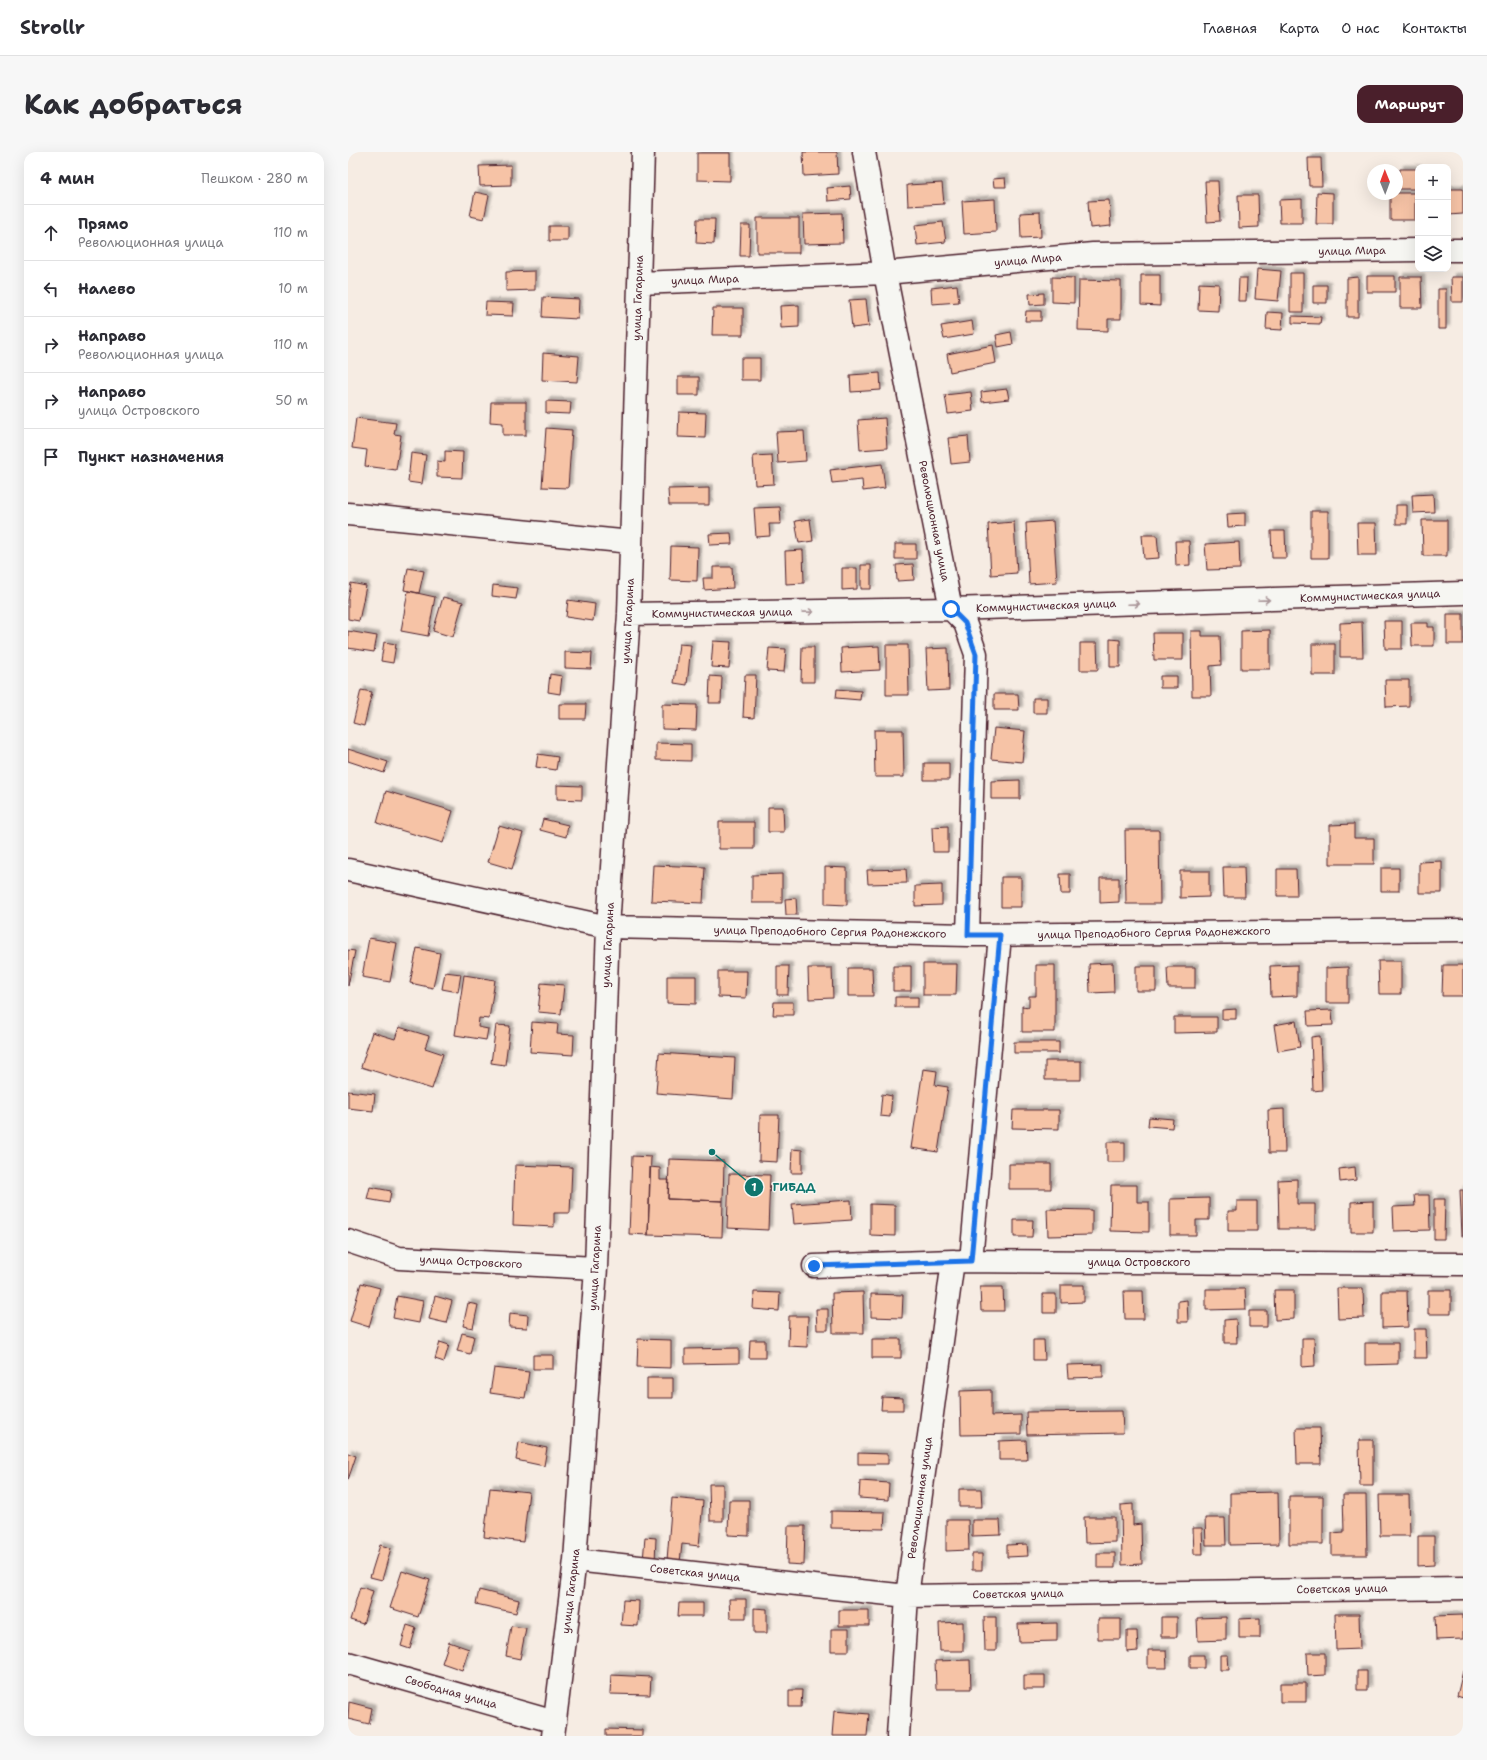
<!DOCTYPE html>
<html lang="ru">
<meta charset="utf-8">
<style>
body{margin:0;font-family:"Shantell Sans",sans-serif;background:#f7f7f7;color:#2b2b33}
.controls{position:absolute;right:12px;top:12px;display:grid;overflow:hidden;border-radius:8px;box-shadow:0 4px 16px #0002}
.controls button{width:36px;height:36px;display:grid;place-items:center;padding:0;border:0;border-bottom:1px solid #e1e1e2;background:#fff;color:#2b2b33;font:20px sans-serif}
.compass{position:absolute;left:1019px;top:12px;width:36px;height:36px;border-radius:50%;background:#fff;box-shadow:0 4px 16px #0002;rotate:359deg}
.stop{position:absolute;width:12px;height:12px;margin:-9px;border:3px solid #1a73e8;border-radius:50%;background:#fff}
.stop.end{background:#1a73e8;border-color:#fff;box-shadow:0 1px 4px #0008}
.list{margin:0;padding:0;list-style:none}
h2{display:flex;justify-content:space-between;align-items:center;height:52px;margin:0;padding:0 16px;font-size:17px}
h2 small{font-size:13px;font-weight:400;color:#7c7c81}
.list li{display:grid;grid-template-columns:26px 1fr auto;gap:12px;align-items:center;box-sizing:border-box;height:56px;padding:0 16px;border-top:1px solid #e1e1e2}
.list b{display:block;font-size:15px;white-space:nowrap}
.list p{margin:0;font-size:13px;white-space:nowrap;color:#7c7c81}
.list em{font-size:13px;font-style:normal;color:#7c7c81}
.icon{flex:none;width:22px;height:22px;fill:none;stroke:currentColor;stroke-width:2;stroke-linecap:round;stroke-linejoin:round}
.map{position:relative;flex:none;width:1115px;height:1584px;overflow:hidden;border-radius:12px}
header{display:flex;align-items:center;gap:24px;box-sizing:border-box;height:56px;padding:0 20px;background:#fff;border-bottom:1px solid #e1e1e2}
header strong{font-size:19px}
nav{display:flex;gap:22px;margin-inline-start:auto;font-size:14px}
.intro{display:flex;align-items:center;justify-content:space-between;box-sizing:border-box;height:96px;padding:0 24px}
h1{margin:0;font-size:28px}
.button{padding:10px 18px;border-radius:12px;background:#4a1f2b;color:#fff;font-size:14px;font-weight:700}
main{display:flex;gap:24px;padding:0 24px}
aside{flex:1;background:#fff;border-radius:12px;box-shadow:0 4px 16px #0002}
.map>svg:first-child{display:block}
</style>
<header>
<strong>Strollr</strong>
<nav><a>Главная</a><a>Карта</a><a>О нас</a><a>Контакты</a></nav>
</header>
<div class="intro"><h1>Как добраться</h1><a class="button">Маршрут</a></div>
<main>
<aside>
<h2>4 мин<small>Пешком · 280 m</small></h2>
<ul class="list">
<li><svg class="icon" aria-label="ahead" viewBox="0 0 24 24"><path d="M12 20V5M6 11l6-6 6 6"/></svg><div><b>Прямо</b><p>Революционная улица</p></div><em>110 m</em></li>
<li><svg class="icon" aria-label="left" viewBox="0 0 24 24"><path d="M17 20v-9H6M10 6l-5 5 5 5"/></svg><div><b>Налево</b></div><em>10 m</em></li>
<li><svg class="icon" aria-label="right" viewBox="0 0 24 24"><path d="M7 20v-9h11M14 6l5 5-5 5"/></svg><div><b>Направо</b><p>Революционная улица</p></div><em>110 m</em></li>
<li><svg class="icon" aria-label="right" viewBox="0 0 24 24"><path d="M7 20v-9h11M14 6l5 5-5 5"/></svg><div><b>Направо</b><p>улица Островского</p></div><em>50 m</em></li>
<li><svg class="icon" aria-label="arrive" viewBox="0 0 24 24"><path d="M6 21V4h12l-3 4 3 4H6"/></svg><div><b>Пункт назначения</b></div></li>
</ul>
</aside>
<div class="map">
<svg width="1115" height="1584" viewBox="0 0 1115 1584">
<defs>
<filter id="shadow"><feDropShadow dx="3.5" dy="-3.5" stdDeviation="1" flood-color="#0004"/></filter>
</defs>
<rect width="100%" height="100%" fill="#f6ece3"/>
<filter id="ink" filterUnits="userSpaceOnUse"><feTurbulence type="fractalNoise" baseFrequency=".025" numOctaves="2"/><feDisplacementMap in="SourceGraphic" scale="8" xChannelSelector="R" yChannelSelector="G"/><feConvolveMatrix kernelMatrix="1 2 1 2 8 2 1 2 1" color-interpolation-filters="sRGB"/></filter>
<g filter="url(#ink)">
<path fill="#f6c3a6" stroke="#4a1f2b" filter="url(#shadow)" d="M455 0H489L490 22 456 24Z
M349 1H382V29L349 28Z
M960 6H973L974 34H961Z
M163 13V33L132 34 131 14Z
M1052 17H1070V37H1051Z
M657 26 658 35H646L645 27Z
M857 29H870L872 69 859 70Z
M594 31 596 52 560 54 559 33Z
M502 34 503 47 480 49 479 36Z
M1100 37H1115V62L1100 63Z
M127 40 141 43 136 67 122 64Z
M969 40 985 41V72H968Z
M1049 41H1067V68H1042V42Z
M890 43H910L911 75 891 76Z
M647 47 648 80 616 82 614 49Z
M954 47V71H932L931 48Z
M761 48 763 74 742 76 740 49Z
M692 60 693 85 673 86 672 61Z
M494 61 495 91 456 92 455 62Z
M409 66H451V101H409Z
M349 67H367L366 92 348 91Z
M595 70 598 90 569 93 567 73Z
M393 73H402L401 104H392Z
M201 74H220V89H201Z
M909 117 933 119 930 149 907 147Z
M187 119V138L158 139V120Z
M942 121H955V160H942Z
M793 123H812V154L793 153Z
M1019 124H1047V140H1019Z
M704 125 726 126V151L704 150Z
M1010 125V165H999V126Z
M1052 125H1073L1074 156H1052Z
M1103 125H1115V150H1104Z
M891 126H899L898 149H890Z
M731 128 773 129V167H760V179L730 178Z
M851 131 871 132 870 159 850 158Z
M609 133 611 150 584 152 583 136Z
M965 133H979V151H965Z
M1090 137H1098V177H1090Z
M696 141V152L682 153 681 142Z
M195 145 231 147 230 167 194 165Z
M518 147 521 174 504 176 501 148Z
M138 150 166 151 165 164 137 163Z
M451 153V175L433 176 432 154Z
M365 156H395V183H364Z
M678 159H693V169H677Z
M919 160 935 161 934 178 918 177Z
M944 164 973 165 972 172 944 171Z
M624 169 626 182 596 187 593 174Z
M663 180 665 192 650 195 648 183Z
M645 193 648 211 602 220 599 202Z
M195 201 231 204 229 230 194 228Z
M393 206H412V228H393Z
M532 221 533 238 503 240 502 223Z
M330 225H351V243H330Z
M659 237 661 247 634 250 633 240Z
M623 240 625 259 600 262 597 243Z
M198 249 223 250 222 262 198 261Z
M143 250H178V283H155V271L142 270Z
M331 260 358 261 357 286 330 285Z
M8 266 48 271 46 282 53 283 48 318 17 314 19 298 4 296Z
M537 266 539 296 512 298 510 268Z
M198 276 224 278 220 336 194 335Z
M456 279 458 309 430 311 428 280Z
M620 284 622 310 603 312 600 286Z
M97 299 115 300 114 326 89 325V309L97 310Z
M63 301 78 303 74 332 60 330Z
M424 303 426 332 407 333 405 304Z
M534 312 537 336 515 339 514 328 484 331 482 318Z
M361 336V353H321L320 337Z
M1085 342 1086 360 1065 361 1064 343Z
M1048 353H1059V372H1048Z
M432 355 433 372H421L422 384 408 385 406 356Z
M963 359H980V406H963Z
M897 361V374L880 375 879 362Z
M462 367 465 389 451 391 447 369Z
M1074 368H1099V404H1075Z
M705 369 709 430 681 432 678 371Z
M666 370 669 421 643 423 640 372Z
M1009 371H1028L1029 403H1010Z
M923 379H937L938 406H924Z
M383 381 384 392 362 393 361 382Z
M794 383H809L811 406 796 407Z
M827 389H841L842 413 828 414Z
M891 390 892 417 859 418 857 392Z
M547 392H568V407H547Z
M323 394 350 395 349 429 322 428Z
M455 398 456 431 438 432 437 399Z
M565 412 566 428 549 429 548 413Z
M513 413H523V437H513Z
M365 415H384L385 436 356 438 355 426H365Z
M60 416 76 419 71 441 56 438Z
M494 416H509V437L494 438Z
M3 431 18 434 11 469 0 467V448Z
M145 433 170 436 168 447 144 444Z
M60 439 87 445 80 484 53 479Z
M95 445 115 450 105 485 85 479Z
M220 448 247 452 245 469 218 465Z
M1099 462H1115V492H1099Z
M1036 469H1054V497H1037Z
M1014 470 1015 505H992V471Z
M1063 471H1080V475H1086V494H1064Z
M922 478V517H893V479Z
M0 479 29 484 26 500 0 496Z
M843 479H854V484H872L873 513 862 514 863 544H844Z
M805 481H835V508H806Z
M762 487 772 488V515H762Z
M365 489 383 490 381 516 363 515Z
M36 490 48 492 45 511 33 509Z
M732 491H749L750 518H732Z
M331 492 343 493 339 533 326 531Z
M964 492H987V523H964Z
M538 493H560L561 543H538Z
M531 494 532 518 494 520 493 496Z
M454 495H466V530H453Z
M421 496 438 497 436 520 419 519Z
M600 496 601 538 580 539 578 497Z
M217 500 244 501 243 517 217 516Z
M202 522 214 524 212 542 200 540Z
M397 523H408L406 566 395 565Z
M362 524 374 525 373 551H361Z
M812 524H829V536H812Z
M1037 528H1061V554L1038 555Z
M489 537 513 539 512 548 488 546Z
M13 538 24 540 16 574 5 571Z
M646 542H670L671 558H646Z
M685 546H699V561H685Z
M211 552H238L237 567H211Z
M314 552 349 553 348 578 314 577Z
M646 576 677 579 674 610 643 607Z
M526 578H555L556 625H527Z
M308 591 343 592V609L308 608Z
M0 597 40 610 36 621 0 609Z
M190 602 210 605 208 618 188 615Z
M576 611H601V628H576Z
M672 628V647H643V629Z
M209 633 234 634V648L209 647Z
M38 639 105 659 95 691 29 671Z
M420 655H435L436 680H420Z
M195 667 220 673 218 685 192 678Z
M371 670H406V697H371Z
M1006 672V686H1026V712H982V673Z
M151 674 175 681 164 717 140 710Z
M600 674V700H585L584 675Z
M777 678H811L812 752H778Z
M1094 709V741H1071V710Z
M305 713 357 715 355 751 303 749Z
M477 715 499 716V753L477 752Z
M875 715H896L897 745H876Z
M1033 716H1051V739H1033Z
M558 717 559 731 520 732 519 718Z
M929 717H948L949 744H929Z
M832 719H861V745L832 746Z
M434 722V751H404V723Z
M712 722H722V742H713Z
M653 725H673V755H653Z
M752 726H771V750L752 751Z
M594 733V753L567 754V734Z
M448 746 449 763H438L437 747Z
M21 786 49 791 42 830 14 825Z
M69 796 92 801 85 836 62 831Z
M0 798 7 799 0 834Z
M1030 809H1053V842H1031Z
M765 811 766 840 742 841 741 812Z
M575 812H609L608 843H575Z
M688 813H707V880H674V854L681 855V844H688Z
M949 813V844L923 845 922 814Z
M1095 813H1115V844H1094Z
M429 814H441L440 843H429Z
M545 814H563V839H545Z
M788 814H808V839H788Z
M819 815H847V836H820Z
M1000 815V851H978V816Z
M460 816H484L485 846 461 847Z
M500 816H524L525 844H500Z
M370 819H399L398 846 370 845Z
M97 820 113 822 110 840 94 837Z
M116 823 147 828 141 867 131 866 130 875 140 877 138 888 107 883Z
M319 824H348V852L319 851Z
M193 831 216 833 213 862 190 860Z
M547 845H570V855H547Z
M426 850H445V863H425Z
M888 857V867H874V858Z
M984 858 985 873 960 874 959 859Z
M826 865H869V880L826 881Z
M948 869 952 895 930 899 926 873Z
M184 870 210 872 209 882 226 883 225 903 182 900Z
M148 873 162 874 157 913 143 911Z
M51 875 81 884 77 896 95 902 84 937 13 915 24 880 47 887Z
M972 884 974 938 965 939 963 885Z
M666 890H711V901H666Z
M311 901 387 906 385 947 308 941Z
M697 909H733V928H697Z
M575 917 589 919 587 933 600 935 590 1000 563 996Z
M0 939 27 942 25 959 0 956Z
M534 942 544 944 542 965 532 964Z
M936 957 937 1001H921L920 958Z
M665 958H711V977L664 976Z
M412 963H431L429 1010 411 1009Z
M801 965 825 967 824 976 800 974Z
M759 990H777V1010H759Z
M444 997 454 998V1021H443Z
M284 1004 303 1005 300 1083 281 1082Z
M321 1007 376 1009 375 1049 320 1047Z
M661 1012H703V1037H661Z
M167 1013 224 1015 222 1061H206V1075L165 1073Z
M302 1015 312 1016V1028H321L320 1047 375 1049 374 1085 300 1083Z
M1007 1015 1008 1028 992 1030 991 1017Z
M381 1022 422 1023 420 1078 379 1076Z
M949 1027V1052H967V1077H931L930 1028Z
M763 1033H789V1050H801V1080L762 1079Z
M22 1035 43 1039 41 1051 19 1047Z
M1112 1038H1115V1084H1114Z
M1066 1043H1081L1082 1078 1046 1079 1045 1055 1067 1054Z
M861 1046V1068H848V1083H822V1047Z
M1086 1047H1097L1096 1087H1086Z
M503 1048 504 1068 446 1072 444 1052Z
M889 1049H909V1079H880V1059H889Z
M1025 1049V1080H1003V1050Z
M522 1052 547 1053V1084L522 1083Z
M699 1057 744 1058V1083L700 1084Z
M666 1068H685L684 1085H666Z
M13 1131 32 1136 21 1175 2 1169Z
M713 1133H736V1150L713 1151Z
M632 1135H655L656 1159H633Z
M989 1136H1015L1016 1166 990 1167Z
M858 1137H897L898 1157 858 1158Z
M926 1138H946V1167L927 1168Z
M1080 1138H1103V1162H1080Z
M776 1139H795L796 1167H777Z
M1034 1139H1059L1060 1175 1034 1176Z
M406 1140 432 1141 431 1159 405 1157Z
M515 1140 516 1181H485L484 1141Z
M523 1142 555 1143 554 1166 523 1165Z
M695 1142H708V1161H695Z
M49 1144 75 1149 71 1171 45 1166Z
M87 1144 104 1149 98 1171 81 1167Z
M839 1148 840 1170H830V1149Z
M120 1151 130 1153 125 1176 115 1174Z
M468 1157H480V1178H469Z
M901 1159H919V1175H901Z
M162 1161 180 1163 179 1176 161 1175Z
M441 1164H460L459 1195 440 1194Z
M888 1167 889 1191H876V1168Z
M1066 1177H1078L1079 1206H1066Z
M114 1181 126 1184 122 1202 109 1199Z
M954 1186H966L967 1214 954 1215Z
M290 1187 323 1188V1216L289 1215Z
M524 1187H553V1206H524Z
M402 1188H417V1206H401Z
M685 1188H696L697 1208H685Z
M92 1190 101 1193 96 1210 87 1207Z
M1017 1191H1050V1212L1017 1213Z
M391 1196V1211L337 1212V1197Z
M185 1203H205V1217H185Z
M755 1212V1225L720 1226 719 1213Z
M146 1216 181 1220 177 1246 142 1241Z
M299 1226H325V1246H299Z
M643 1238V1264L673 1263V1282L613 1283 612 1239Z
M534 1245 555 1246V1258H533Z
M774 1259 775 1281 679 1283 678 1260Z
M948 1276H972L973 1312H949Z
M678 1288 679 1308H651V1289Z
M1011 1288H1025V1334H1012Z
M171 1290 199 1296 196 1314 168 1308Z
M0 1301 8 1304 0 1328Z
M510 1301 540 1302V1312H510Z
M512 1329 541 1331 540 1348 511 1346Z
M361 1332H375V1369H362Z
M142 1336 181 1340 175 1390 136 1385Z
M611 1337H633L634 1355H611Z
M930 1340 931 1392 882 1393V1341Z
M995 1343H1018L1019 1403H984V1381L996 1380Z
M1031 1343H1061L1062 1384H1032Z
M941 1344H975V1392H941Z
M324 1346 355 1349 351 1394 334 1392 332 1410 319 1408Z
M381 1348H401V1384L380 1383Z
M785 1352V1373L793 1372 794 1412 774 1413 773 1353Z
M483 1359 537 1360 536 1377 483 1376Z
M736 1365H767V1390L737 1391Z
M857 1366H877L878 1393H858Z
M598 1368H620L621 1398 598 1399Z
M624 1368H652L653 1383 624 1384Z
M440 1374H457L456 1413 439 1412Z
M845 1376H854L855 1402H846Z
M1070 1384H1086V1413L1070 1414Z
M297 1385 308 1386 307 1410 295 1409Z
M679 1392 680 1404 659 1405V1393Z
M32 1393 43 1396 34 1428 22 1425Z
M749 1401H767V1416H749Z
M624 1402H634V1418H624Z
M54 1419 82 1428 70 1465 42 1456Z
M12 1435 25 1439 15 1472 2 1468Z
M131 1438 171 1448 168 1461 128 1452Z
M381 1447H398V1466H382Z
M275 1448 291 1449 290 1474 273 1473Z
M331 1451H355V1464H330Z
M406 1456 419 1457V1481H406Z
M491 1458H521V1474H491Z
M987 1462H1011L1012 1497 988 1498Z
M1115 1463V1487L1088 1488 1087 1464Z
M636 1465H648V1499H637Z
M813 1465H829V1485H813Z
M878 1465V1488L850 1489 849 1466Z
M912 1466V1486H891V1467Z
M750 1467H773V1487H750Z
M615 1470V1499H592L591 1471Z
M709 1471V1489L671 1490 670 1472Z
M59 1473 68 1476 62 1497 53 1494Z
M163 1474 178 1476 172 1507 158 1504Z
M483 1477H501V1499H483Z
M779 1479H789L790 1499 779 1500Z
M101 1490 121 1497 114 1518 94 1511Z
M800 1498H818L819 1516H800Z
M959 1501H977V1523L960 1524Z
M842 1503H856V1516H842Z
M872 1503H880L881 1518H872Z
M622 1508 623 1537H588L587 1509Z
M1009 1519H1019V1538H1009Z
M1115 1519V1546L1109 1544Z
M263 1523 303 1525 302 1543 262 1542Z
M676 1523H697V1537H676Z
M932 1531H958V1550H932Z
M441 1538H454L453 1555H441Z
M1 1550 24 1556 21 1572 0 1567Z
M486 1559 521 1562 519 1584H484Z
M258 1577 294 1578V1584H258Z"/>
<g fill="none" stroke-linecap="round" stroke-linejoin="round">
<defs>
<path id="minor" d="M516 0 537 121 603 457 617 471 628 502 620 783
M1100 98H1115
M291 131 537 121 745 102 1070 98
M0 362 283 390
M281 462 603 457 1115 441
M0 718 260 775 620 783 1115 778
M0 1089 51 1106 248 1116
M623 1109 652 783
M466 1114 605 1109 1115 1112
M227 1408 559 1444 1115 1436
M0 1511 207 1570
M205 1584 227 1408 248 1116 260 775 281 462 295 0
M550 1584 559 1444 605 1109"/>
</defs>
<use href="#minor" stroke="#4a1f2b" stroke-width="25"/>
<use href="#minor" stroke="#f6f6f2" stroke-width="22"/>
</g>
<defs><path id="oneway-shaft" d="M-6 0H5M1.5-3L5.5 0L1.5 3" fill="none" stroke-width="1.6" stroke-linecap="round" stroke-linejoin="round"/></defs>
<g stroke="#a99598">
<use href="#oneway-shaft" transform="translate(916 448) rotate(-2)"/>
<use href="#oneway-shaft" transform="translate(786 452) rotate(-2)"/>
<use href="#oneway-shaft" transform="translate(460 460) rotate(-1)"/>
</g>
</g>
<g fill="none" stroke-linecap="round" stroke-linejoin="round" filter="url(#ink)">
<path stroke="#1a73e8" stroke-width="5" d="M466 1114 623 1109 652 783H620L628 502 617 471 603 457"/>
</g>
<g text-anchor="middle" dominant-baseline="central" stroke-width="3" stroke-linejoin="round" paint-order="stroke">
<g font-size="11" fill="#4a1f2b" stroke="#f6f6f2">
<text transform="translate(1004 99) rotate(-1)">улица Мира</text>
<text transform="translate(680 108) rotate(-5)">улица Мира</text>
<text transform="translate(357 128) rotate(-2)">улица Мира</text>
<text transform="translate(290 146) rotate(-88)">улица Гагарина</text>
<text transform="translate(586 369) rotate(79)">Революционная улица</text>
<text transform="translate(1022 444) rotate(-2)">Коммунистическая улица</text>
<text transform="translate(698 454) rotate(-2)">Коммунистическая улица</text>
<text transform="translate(374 461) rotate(-1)">Коммунистическая улица</text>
<text transform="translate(280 469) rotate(-87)">улица Гагарина</text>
<text transform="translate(482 780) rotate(1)">улица Преподобного Сергия Радонежского</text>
<text transform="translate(806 781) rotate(-1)">улица Преподобного Сергия Радонежского</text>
<text transform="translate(260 793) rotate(-87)">улица Гагарина</text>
<text transform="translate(123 1110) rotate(3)">улица Островского</text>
<text x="791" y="1110">улица Островского</text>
<text transform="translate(247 1116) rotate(-87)">улица Гагарина</text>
<text transform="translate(572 1346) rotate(-82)">Революционная улица</text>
<text transform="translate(347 1421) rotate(6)">Советская улица</text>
<text transform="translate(994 1437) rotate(-1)">Советская улица</text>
<text transform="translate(223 1439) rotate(-83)">улица Гагарина</text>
<text transform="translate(670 1442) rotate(-1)">Советская улица</text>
<text transform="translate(103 1540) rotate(16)">Свободная улица</text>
</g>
</g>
<path fill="none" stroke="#0f766e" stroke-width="1.5" d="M364 1000L406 1035"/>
<g fill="#0f766e" stroke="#f6f6f2" stroke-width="1.5">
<circle cx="364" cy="1000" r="4"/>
<circle cx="406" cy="1035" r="10"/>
</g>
<g font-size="12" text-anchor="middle" font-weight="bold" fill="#fff">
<text x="406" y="1039">1</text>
</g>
<g font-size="12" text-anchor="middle" font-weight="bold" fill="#0f766e" stroke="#f6f6f2" stroke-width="3" stroke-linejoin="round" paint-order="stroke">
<text x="446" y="1039">ГИБДД</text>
</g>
</svg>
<div class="controls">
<button>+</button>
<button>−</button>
<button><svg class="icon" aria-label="layers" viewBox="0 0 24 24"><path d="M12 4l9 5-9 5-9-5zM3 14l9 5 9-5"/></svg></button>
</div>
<svg class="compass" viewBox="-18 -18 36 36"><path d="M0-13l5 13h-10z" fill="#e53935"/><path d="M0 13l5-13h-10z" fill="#7c7c81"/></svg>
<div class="stop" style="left:603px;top:457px"></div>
<div class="stop end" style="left:466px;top:1114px"></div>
</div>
</main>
